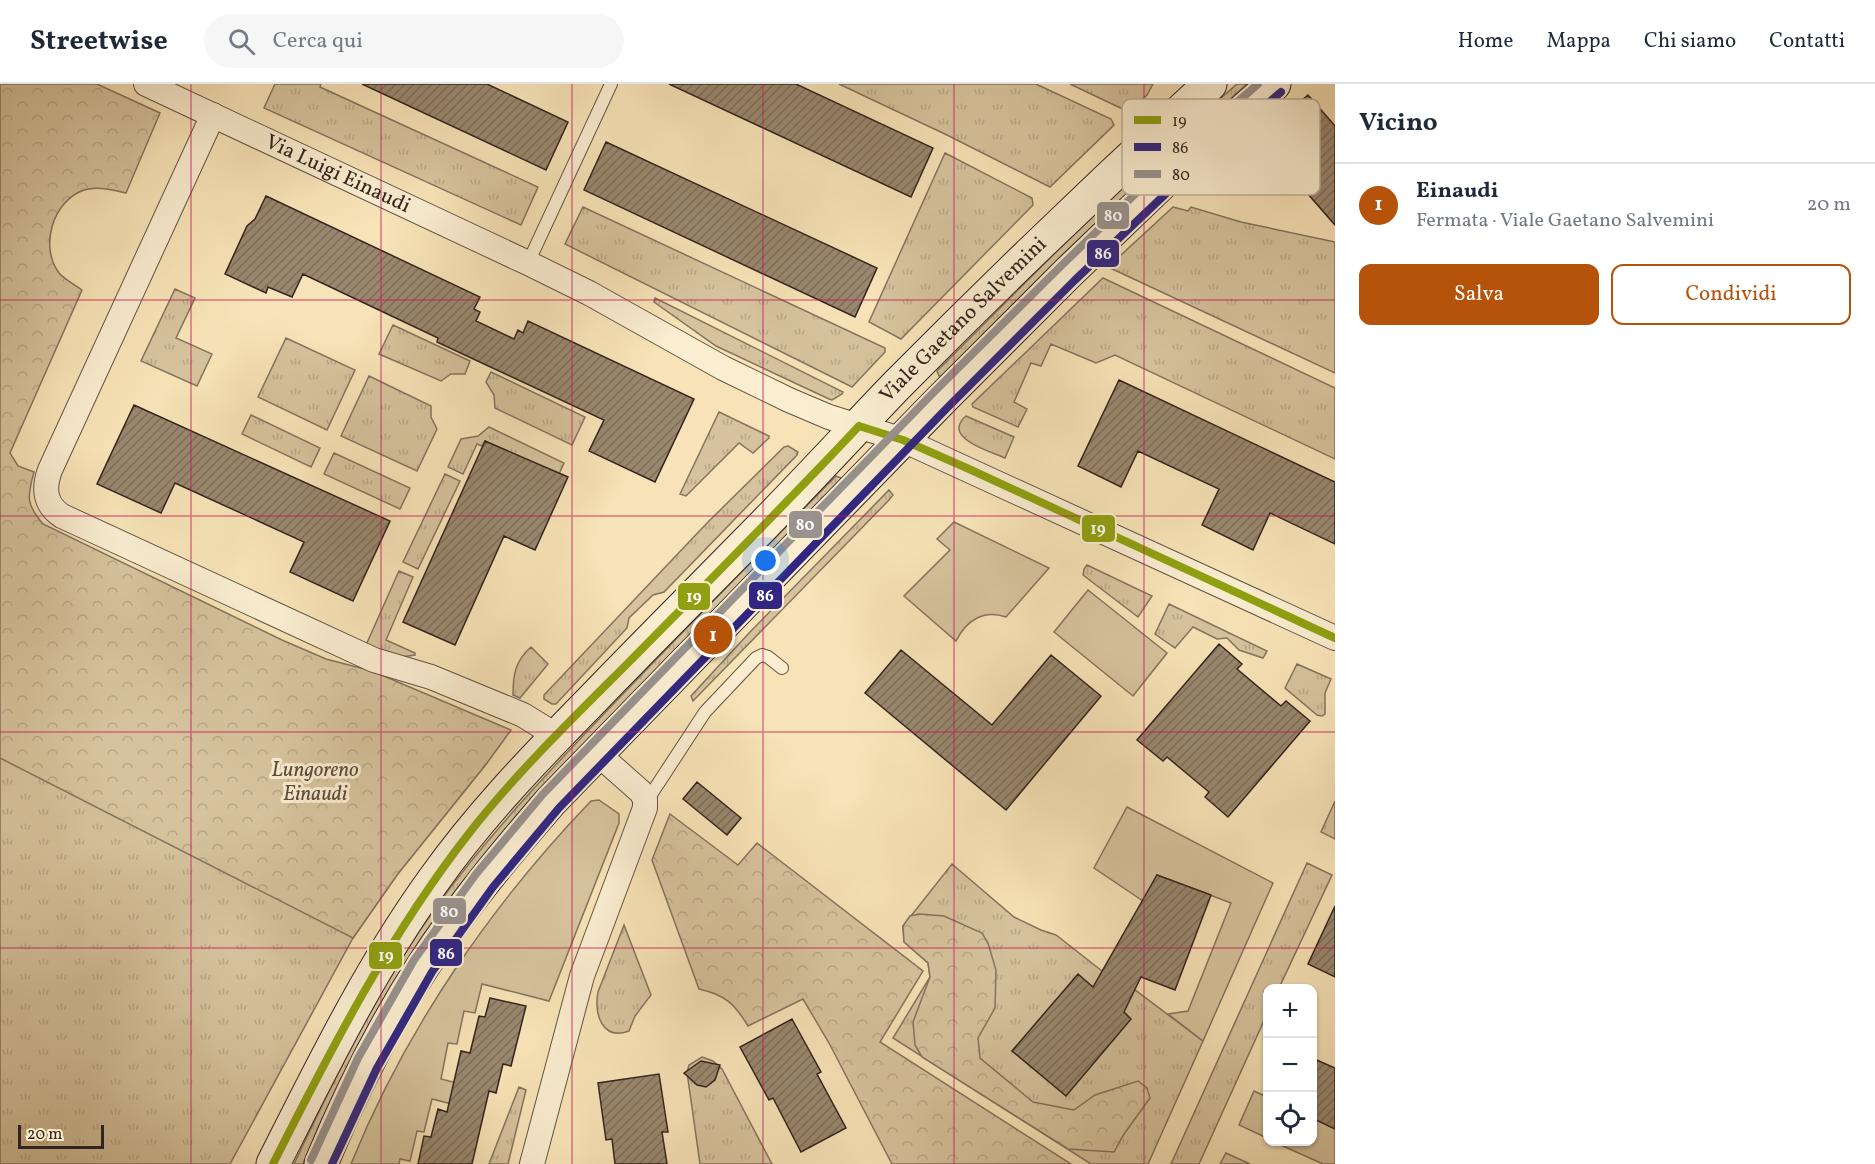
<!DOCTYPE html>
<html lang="it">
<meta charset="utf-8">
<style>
body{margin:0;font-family:Vollkorn,serif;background:#f6f6f7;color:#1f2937}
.controls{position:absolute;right:18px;bottom:18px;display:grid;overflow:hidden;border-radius:12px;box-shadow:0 2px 4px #0004}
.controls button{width:54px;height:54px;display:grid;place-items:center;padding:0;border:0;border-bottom:2px solid #e0e1e3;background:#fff;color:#1f2937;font:30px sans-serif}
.scale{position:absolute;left:18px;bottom:15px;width:86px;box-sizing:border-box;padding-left:6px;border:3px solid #33241f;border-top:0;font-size:16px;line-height:21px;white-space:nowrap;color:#33241f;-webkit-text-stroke:4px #faedd0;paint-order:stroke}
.you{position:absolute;left:766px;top:477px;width:21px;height:21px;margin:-15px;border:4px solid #fff;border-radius:50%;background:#1a73e8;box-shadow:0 0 0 9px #1a73e833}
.badge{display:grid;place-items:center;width:39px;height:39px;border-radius:50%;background:#b45309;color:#fff;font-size:20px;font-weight:700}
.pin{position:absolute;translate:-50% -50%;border:3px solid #fff;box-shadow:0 2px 6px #0006}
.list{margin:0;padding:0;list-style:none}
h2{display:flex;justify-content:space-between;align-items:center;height:78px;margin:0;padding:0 24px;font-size:26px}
h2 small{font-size:20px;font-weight:400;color:#747a83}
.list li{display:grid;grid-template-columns:39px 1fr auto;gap:18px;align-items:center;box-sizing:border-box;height:84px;padding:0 24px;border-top:2px solid #e0e1e3}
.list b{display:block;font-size:22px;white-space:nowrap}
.list p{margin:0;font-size:20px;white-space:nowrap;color:#747a83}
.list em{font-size:20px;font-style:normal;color:#747a83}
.actions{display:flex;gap:12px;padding:18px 24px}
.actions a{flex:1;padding:14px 0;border:2px solid #b45309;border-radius:12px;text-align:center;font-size:21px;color:#b45309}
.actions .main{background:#b45309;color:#fff}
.icon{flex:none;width:33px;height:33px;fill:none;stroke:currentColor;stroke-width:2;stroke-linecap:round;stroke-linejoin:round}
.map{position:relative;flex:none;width:1335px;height:1080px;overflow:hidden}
header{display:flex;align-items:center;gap:36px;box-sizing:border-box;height:84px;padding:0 30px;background:#fff;border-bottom:2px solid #e0e1e3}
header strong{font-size:28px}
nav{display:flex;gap:33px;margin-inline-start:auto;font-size:21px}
.search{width:420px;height:54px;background:#f6f6f7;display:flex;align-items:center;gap:15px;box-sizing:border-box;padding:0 21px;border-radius:33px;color:#747a83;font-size:22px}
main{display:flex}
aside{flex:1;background:#fff}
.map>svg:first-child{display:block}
</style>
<header>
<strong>Streetwise</strong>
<div class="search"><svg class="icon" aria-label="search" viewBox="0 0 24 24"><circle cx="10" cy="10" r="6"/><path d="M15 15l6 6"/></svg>Cerca qui</div>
<nav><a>Home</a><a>Mappa</a><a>Chi siamo</a><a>Contatti</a></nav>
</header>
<main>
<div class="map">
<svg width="1335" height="1080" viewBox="0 0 1335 1080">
<defs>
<pattern id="grass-tufts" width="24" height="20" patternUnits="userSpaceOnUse" patternTransform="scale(1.5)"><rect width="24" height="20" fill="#d6c39d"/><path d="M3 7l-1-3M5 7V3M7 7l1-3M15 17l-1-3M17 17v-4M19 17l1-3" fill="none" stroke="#b8a787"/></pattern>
<pattern id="forest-crowns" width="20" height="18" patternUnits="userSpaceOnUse" patternTransform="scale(1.5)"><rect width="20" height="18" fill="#d6c39d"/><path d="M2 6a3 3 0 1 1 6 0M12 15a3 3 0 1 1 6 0" fill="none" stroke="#b8a787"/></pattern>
<pattern id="building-hatch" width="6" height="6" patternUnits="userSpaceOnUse" patternTransform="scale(1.5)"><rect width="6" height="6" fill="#99876e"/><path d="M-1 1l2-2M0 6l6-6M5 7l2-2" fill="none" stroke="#7d6e5a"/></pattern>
</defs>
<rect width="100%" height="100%" fill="#f7e3b7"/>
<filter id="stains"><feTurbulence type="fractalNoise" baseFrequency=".00333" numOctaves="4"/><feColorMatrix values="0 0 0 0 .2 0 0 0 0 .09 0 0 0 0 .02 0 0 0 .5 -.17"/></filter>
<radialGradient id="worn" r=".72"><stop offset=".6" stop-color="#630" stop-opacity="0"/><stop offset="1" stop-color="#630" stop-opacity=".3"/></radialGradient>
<path fill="url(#grass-tufts)" stroke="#84745e" stroke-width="1.5" d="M275 0H321L320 3 538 103 521 141 264 24Z
M839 0H1036L1111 35 1114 41 1050 103 947 51Z
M1070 0H1153L1147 11 1129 28Z
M1237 0H1247L1184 56 1182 55 1180 50Z
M945 69 1032 114 1033 121 901 255 869 238Z
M1131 95 1136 98 1135 102 1057 176 942 292H939L937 287 1053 171Z
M583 123 885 264V268L852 303 565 160Z
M1173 123 1188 127 1191 123 1241 138 1335 158V289L1108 183Z
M1103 194 1335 304V375L1115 271 1096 279 1051 260 1041 282 1031 279 1014 318 1027 325 1018 343 973 323 972 320Z
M175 205 195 214 176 254 212 270 197 302 141 277Z
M655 214 843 308 842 310 832 316 829 315 716 262 654 218Z
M393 241 470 277 465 290H451L441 297 379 270Z
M286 254 355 286 327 346 258 313Z
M491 288 585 333 572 361 495 324 494 311 486 298Z
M369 292 431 322V333L437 345 417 387 341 352Z
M719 328 769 352V354L753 369 739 359 686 412 680 410Z
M251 331 320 364 311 383 242 350Z
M966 332 1014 353 1005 374C994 369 957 358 959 343 960 338 962 335 966 332Z
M489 343 564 379 559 390 485 357 482 362 477 360 463 390 448 383 461 355 478 352Z
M788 362 798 368 797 371 664 508 653 511 629 534 627 544 556 620H552L544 615V611L707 439 784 363Z
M334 369 410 404 400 425 324 390Z
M445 390 460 397 418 485 403 478Z
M836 392 841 394V397L518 730 480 778 355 969 323 1033 303 1080H294C336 991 379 903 436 823 491 747 556 680 621 612 692 538 764 465 836 392Z
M889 406 893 411 889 416 693 617 691 612 750 548Z
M0 473 487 679 397 791 353 854 230 1080H0Z
M1087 481 1152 512 1138 533 1083 491 1084 485Z
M399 487 413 493 386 556 415 569V571L401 573 366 561Z
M1169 520 1267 567 1263 574 1239 566 1227 554 1217 555 1193 543 1175 564 1155 550Z
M531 563 548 580 520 614 513 611C513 591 515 577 531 563Z
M1297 580 1331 595 1325 609V630L1322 632 1317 631 1285 604Z
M1335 717V755L1321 748Z
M1307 779 1332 791 1279 904H1268L1267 930 1199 1080H1171Z
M952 780 1014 833 1041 846 1056 851 1102 887 1135 906 1203 957 1148 1080H1091L893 954 930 893 928 879 904 858 903 842Z
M624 841 651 911 635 932 629 947C602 957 594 930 598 908Z
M702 973 713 977 722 985 772 1080H700L687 988 689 981Z
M519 1003 526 1006 508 1080H489Z"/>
<path fill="url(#forest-crowns)" stroke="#84745e" stroke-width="1.5" d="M0 0H97L160 29 126 109C113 106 98 102 84 106 53 117 39 162 59 189 64 195 75 201 82 206L10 369 18 382 34 388C27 413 26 420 43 440L282 556 326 575 372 587 511 646 487 679 397 791 353 854 0 674Z
M670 730 738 781 757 759 923 887 880 958 1071 1080H892L829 959 803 915 748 942C734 919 725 911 699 905L652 776Z
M919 830 944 832 982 849 988 859 996 886 995 924 978 954 980 974 1033 1018 1074 1026 1095 1011 1138 997 1147 1004 1150 1014 1124 1050 1114 1068 1068 1065 922 973 915 961 913 938 930 893 928 879 904 858 903 842 910 832Z"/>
<path fill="#d6c39d" stroke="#84745e" stroke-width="1.5" d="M954 438 1049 484 1006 533C983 525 966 537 956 557L904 512 950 466 937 455Z
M1088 506 1167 569 1133 612 1054 548Z
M599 716 619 730V739L549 917 482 900 475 929 464 927 457 960 448 959 441 995 488 1007 483 1028 432 1015 424 1048 417 1047 410 1077 400 1075 399 1080H351C405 946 491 821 591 717Z
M1127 723 1273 799 1203 957 1168 930 1188 927 1231 819 1157 791 1143 817 1094 784Z
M1254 1007 1267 1013V1054L1239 1041Z
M1313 1034 1335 1045V1080H1323L1274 1058H1312Z
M1226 1069 1250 1080H1220Z"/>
<path fill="url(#building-hatch)" stroke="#33241f" stroke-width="1.5" d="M362 0H487L568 38 546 86Z
M669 0H796L933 64 911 113Z
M1308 11 1335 42V141L1258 53Z
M606 58 877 184 855 233 584 106Z
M266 112 480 213 474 225 480 228 476 237 514 255 518 246 523 249 528 237 694 315 655 398 589 367 604 336 437 258 438 254 303 190 292 213 268 203 266 209 225 190 247 142 255 135Z
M1119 296 1335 398V460L1270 429 1253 466 1202 441 1219 405 1138 367 1121 403 1078 382Z
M134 321 390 437 353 517 290 488 304 458 175 399 161 429 97 400Z
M485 357 568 393 535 466 504 452 455 561 403 538Z
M1219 560 1242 580 1237 585 1281 622 1286 617 1310 637 1228 733 1205 713 1209 708 1167 673 1163 677 1137 656Z
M901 566 992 641 1051 571 1101 612 1006 726 865 609Z
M697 698 741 734 727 751 683 715Z
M1157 791 1211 811 1175 906 1141 893 1124 928 1131 935 1066 1012 1012 967 1078 890 1093 903Z
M1335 822V893L1308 880Z
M490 914 526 922 511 982 503 980 496 1009 489 1007 472 1080H418L424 1052 431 1053 438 1025 447 1028 461 967 470 969 479 932 485 933Z
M792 935 821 988 817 990 846 1044 801 1068 773 1014 769 1016 740 963Z
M1312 974 1335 984V1045L1312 1034Z
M701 977 720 981 715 996 706 1003 697 1001 684 989Z
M659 990 668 1048H662L667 1080H615L612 1055 606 1056 598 999Z"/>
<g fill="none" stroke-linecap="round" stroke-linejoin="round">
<defs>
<path id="service" d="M528 179 611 0
M645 715 652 709 705 628 756 574 762 571 768 573 782 584"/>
<g id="minor">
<path id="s1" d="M146 0 528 179 589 209 723 284 789 316 829 333 903 356 1335 554"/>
<path d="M213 31 50 386C43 405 45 421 62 432L374 576 431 593 523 631 557 652"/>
<path d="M532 1080 582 892 645 724V715L641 708 598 670"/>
</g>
<g id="secondary">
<path id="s2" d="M273 1080C322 983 369 886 433 797 479 732 534 675 590 618 642 564 695 511 747 458 798 407 847 353 897 301 999 198 1103 98 1210 0"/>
<path d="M321 1080C349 1012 383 944 423 882 461 823 506 769 551 717L941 316 1068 189 1169 92 1274 0"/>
</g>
</defs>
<use href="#service" stroke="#645445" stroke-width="14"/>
<use href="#minor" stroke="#645445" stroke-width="26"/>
<use href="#secondary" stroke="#33241f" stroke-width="35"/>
<use href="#service" stroke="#faedd0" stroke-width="12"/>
<use href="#minor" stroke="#faedd0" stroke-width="24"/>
<use href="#secondary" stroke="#faedd0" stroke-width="33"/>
<defs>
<path id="bus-1" d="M859 342 903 356 969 385 1335 554
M273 1080C331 965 390 850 470 748 518 687 574 633 629 578 706 500 784 422 859 342"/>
<path id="bus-2" d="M332 1080 377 984 432 888 493 803 559 724 948 323 1075 196 1176 100 1281 8"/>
<path id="bus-3" d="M311 1076 358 974 414 876 476 790 543 710 933 309 1061 182 1162 84 1258 0"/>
</defs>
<use href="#bus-1" stroke="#faedd0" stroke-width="12"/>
<use href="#bus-2" stroke="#faedd0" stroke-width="12"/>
<use href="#bus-3" stroke="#faedd0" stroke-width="12"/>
<use href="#bus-1" stroke="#90a010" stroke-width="8"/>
<use href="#bus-2" stroke="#312783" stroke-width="8"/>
<use href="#bus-3" stroke="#99928f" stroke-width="8"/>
</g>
<path fill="none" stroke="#c2185b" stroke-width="1.5" stroke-opacity="0.55" d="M191 0V1080M381 0V1080M572 0V1080M763 0V1080M954 0V1080M1144 0V1080M0 216H1335M0 432H1335M0 648H1335M0 864H1335"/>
<g text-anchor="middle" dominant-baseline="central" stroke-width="6" stroke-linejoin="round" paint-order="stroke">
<g font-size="21" fill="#33241f" stroke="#faedd0">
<text stroke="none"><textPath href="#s1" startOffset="212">Via Luigi Einaudi</textPath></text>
<text stroke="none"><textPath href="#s2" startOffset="1098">Viale Gaetano Salvemini</textPath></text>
</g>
<g font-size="21" font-style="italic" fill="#5c4c3e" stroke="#faedd0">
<text x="315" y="686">Lungoreno<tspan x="315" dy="24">Einaudi</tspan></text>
</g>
</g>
<rect x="1122" y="15" width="198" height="96" rx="9" fill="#faedd0" stroke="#beb19b" stroke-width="1.5"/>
<rect x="1134" y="32" width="27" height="8" fill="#90a010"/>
<rect x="1134" y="59" width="27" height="8" fill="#312783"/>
<rect x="1134" y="86" width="27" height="8" fill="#99928f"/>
<g font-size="16" fill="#33241f">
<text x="1172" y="42">19</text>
<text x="1172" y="69">86</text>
<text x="1172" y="96">80</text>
</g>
<g stroke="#faedd0" stroke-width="2">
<rect x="1096" y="117" width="34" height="29" rx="6" fill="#99928f"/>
<rect x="1086" y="155" width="34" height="29" rx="6" fill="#312783"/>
<rect x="788" y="426" width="35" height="29" rx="6" fill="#99928f"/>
<rect x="1081" y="430" width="35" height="29" rx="6" fill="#90a010"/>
<rect x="748" y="497" width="35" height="29" rx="6" fill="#312783"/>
<rect x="677" y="498" width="34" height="29" rx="6" fill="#90a010"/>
<rect x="432" y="813" width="35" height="28" rx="6" fill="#99928f"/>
<rect x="429" y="854" width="34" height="29" rx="6" fill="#312783"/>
<rect x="368" y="857" width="35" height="29" rx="6" fill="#90a010"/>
</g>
<g font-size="16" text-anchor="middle" font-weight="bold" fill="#fff">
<text x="1113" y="137">80</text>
<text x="1103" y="175">86</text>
<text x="805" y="446">80</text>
<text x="1098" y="450">19</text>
<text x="765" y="517">86</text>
<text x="694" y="518">19</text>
<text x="449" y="833">80</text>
<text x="446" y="875">86</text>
<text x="386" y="877">19</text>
</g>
<rect width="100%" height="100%" filter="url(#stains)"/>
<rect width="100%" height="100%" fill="url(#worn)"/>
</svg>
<div class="controls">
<button>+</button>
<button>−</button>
<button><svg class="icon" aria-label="locate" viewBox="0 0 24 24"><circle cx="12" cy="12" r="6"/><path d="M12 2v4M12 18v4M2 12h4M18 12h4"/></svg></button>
</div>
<div class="scale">20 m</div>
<div class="you"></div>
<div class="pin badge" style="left:713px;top:551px">1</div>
</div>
<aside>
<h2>Vicino<small></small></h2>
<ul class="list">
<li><span class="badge">1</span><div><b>Einaudi</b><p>Fermata · Viale Gaetano Salvemini</p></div><em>20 m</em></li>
</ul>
<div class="actions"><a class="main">Salva</a><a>Condividi</a></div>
</aside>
</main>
